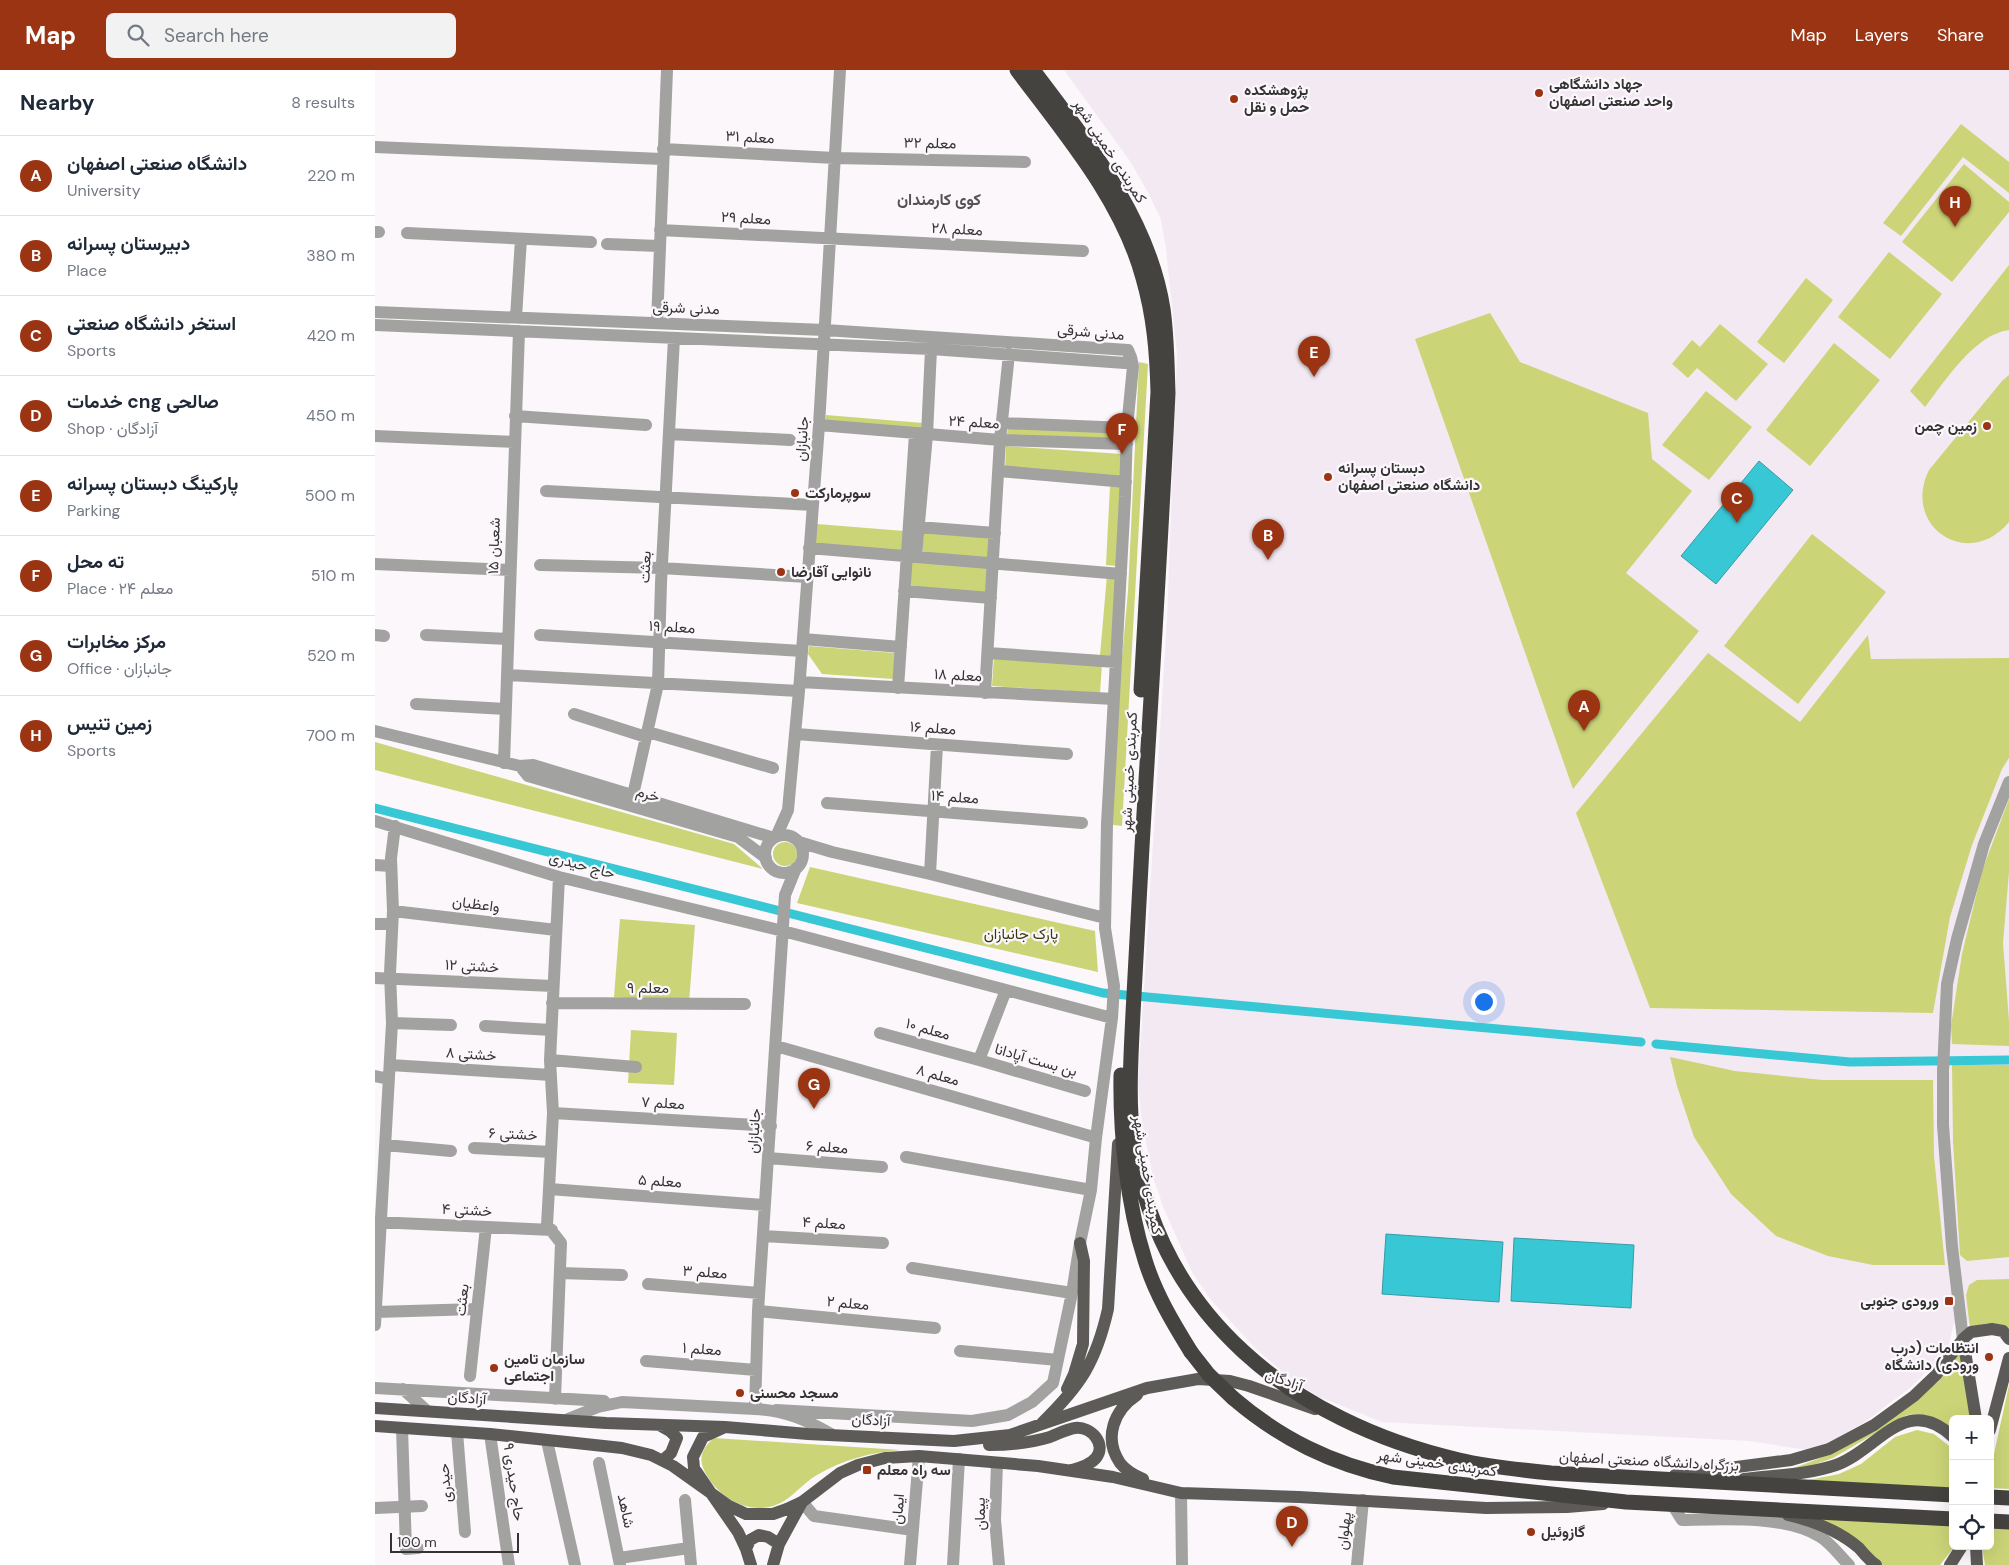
<!DOCTYPE html>
<meta charset="utf-8">
<style>
body{margin:0;font-family:"DM Sans",Vazirmatn,sans-serif;background:#f2f2f3;color:#1f2937}
.controls{position:absolute;right:15px;bottom:15px;display:grid;overflow:hidden;border-radius:8px;box-shadow:0 5px 20px #0002}
.controls button{width:45px;height:45px;display:grid;place-items:center;padding:0;border:0;border-bottom:1px solid #e0e1e3;background:#fff;color:#1f2937;font:25px sans-serif}
.scale{position:absolute;left:15px;bottom:12px;width:129px;box-sizing:border-box;padding-left:5px;border:2px solid #353435;border-top:0;font-size:14px;line-height:18px;white-space:nowrap;color:#353435;-webkit-text-stroke:4px #fbf7fb;paint-order:stroke}
.you{position:absolute;left:1108px;top:931px;width:18px;height:18px;margin:-12px;border:4px solid #fff;border-radius:50%;background:#1a73e8;box-shadow:0 0 0 8px #1a73e833}
.badge{display:grid;place-items:center;width:32px;height:32px;border-radius:50%;background:#9b3412;color:#fff;font-size:16px;font-weight:700}
.pin{position:absolute;translate:-50% -41px;filter:drop-shadow(0 1px 2px #0008)}
.pin::after{content:'';position:absolute;top:26px;width:18px;height:15px;background:inherit;clip-path:polygon(0 0,100% 0,50% 100%)}
.list{margin:0;padding:0;list-style:none}
h2{display:flex;justify-content:space-between;align-items:center;height:65px;margin:0;padding:0 20px;font-size:21px}
h2 small{font-size:16px;font-weight:400;color:#747a83}
.list li{display:grid;grid-template-columns:32px 1fr auto;gap:15px;align-items:center;box-sizing:border-box;height:80px;padding:0 20px;border-top:1px solid #e0e1e3}
.list b{display:block;font-size:19px;white-space:nowrap}
.list p{margin:0;font-size:16px;white-space:nowrap;color:#747a83}
.list em{font-size:16px;font-style:normal;color:#747a83}
.icon{flex:none;width:28px;height:28px;fill:none;stroke:currentColor;stroke-width:2;stroke-linecap:round;stroke-linejoin:round}
.map{position:relative;flex:none;width:1634px;height:1495px;overflow:hidden}
header{display:flex;align-items:center;gap:30px;box-sizing:border-box;height:70px;padding:0 25px;background:#9b3412;color:#fff}
header strong{font-size:24px}
nav{display:flex;gap:28px;margin-inline-start:auto;font-size:18px}
.search{width:350px;height:45px;background:#f2f2f3;display:flex;align-items:center;gap:12px;box-sizing:border-box;padding:0 18px;border-radius:8px;color:#747a83;font-size:19px}
main{display:flex}
aside{flex:1;background:#fff}
.map>svg:first-child{display:block}
</style>
<header>
<strong>Map</strong>
<div class="search"><svg class="icon" aria-label="search" viewBox="0 0 24 24"><circle cx="10" cy="10" r="6"/><path d="M15 15l6 6"/></svg>Search here</div>
<nav><a>Map</a><a>Layers</a><a>Share</a></nav>
</header>
<main>
<aside>
<h2>Nearby<small>8 results</small></h2>
<ul class="list">
<li><span class="badge">A</span><div><b>دانشگاه صنعتی اصفهان</b><p>University</p></div><em>220 m</em></li>
<li><span class="badge">B</span><div><b>دبیرستان پسرانه</b><p>Place</p></div><em>380 m</em></li>
<li><span class="badge">C</span><div><b>استخر دانشگاه صنعتی</b><p>Sports</p></div><em>420 m</em></li>
<li><span class="badge">D</span><div><b>خدمات cng صالحی</b><p>Shop · آزادگان</p></div><em>450 m</em></li>
<li><span class="badge">E</span><div><b>پارکینگ دبستان پسرانه</b><p>Parking</p></div><em>500 m</em></li>
<li><span class="badge">F</span><div><b>ته محل</b><p>Place · معلم ۲۴</p></div><em>510 m</em></li>
<li><span class="badge">G</span><div><b>مرکز مخابرات</b><p>Office · جانبازان</p></div><em>520 m</em></li>
<li><span class="badge">H</span><div><b>زمین تنیس</b><p>Sports</p></div><em>700 m</em></li>
</ul>
</aside>
<div class="map">
<svg width="1634" height="1495" viewBox="0 0 1634 1495">
<rect width="100%" height="100%" fill="#fbf7fb"/>
<path fill="#f3e9f2" d="M689 0H1634V1256L1623 1254 1579 1253 1574 1273 1569 1284 1535 1318 1491 1351 1450 1375 1432 1380 1374 1371 1007 1352 942 1326 915 1308 882 1280 836 1230 818 1204 789 1139 778 1107 767 1052 763 1014 792 549 802 285 791 178 786 150 774 124 755 91Z"/>
<path fill="#ccd478" d="M1586 54 1634 92V123L1588 87 1526 166 1508 153Z
M1589 94 1634 132V142L1577 212 1527 172Z
M1514 182 1567 224 1515 289 1463 247Z
M1634 195V260C1600 264 1570 311 1550 337L1535 321Z
M1431 208 1458 230 1409 293 1382 272Z
M1115 243 1145 292 1273 343 1277 389 1317 421 1251 503 1324 561 1198 719 1040 269Z
M1345 254 1393 294 1361 331 1322 298 1313 308 1297 294 1317 270 1325 277Z
M1459 273 1505 310 1435 396 1391 360Z
M764 292 773 294 747 756 732 754 753 521Z
M1634 305V452C1594 501 1526 457 1554 400L1627 311Z
M1331 321 1377 357 1334 410 1287 375Z
M451 345 548 353 547 361 450 354Z
M633 355 749 361 748 372 632 365Z
M631 376 747 384 746 407 630 399Z
M735 416 746 417 742 496 731 495Z
M442 454 529 461 527 483 440 476Z
M549 461 617 466 615 489 547 484Z
M1437 464 1511 522 1423 634 1349 576Z
M536 491 614 497 612 523 534 516Z
M732 505 742 506 735 586 725 585Z
M1493 565 1496 589 1634 588V688L1627 699 1597 775 1575 847 1558 943 1275 938 1201 743 1333 583 1425 652Z
M434 576 520 583 518 609 447 604 433 584Z
M619 586 727 594 725 623 617 616Z
M0 672 359 774 388 799 0 700Z
M1634 729V802L1628 873 1634 951V976L1577 974 1576 956 1587 884 1607 801Z
M398 784a12 12 0 1 1 24 0a12 12 0 1 1-24 0Z
M435 797 720 861 723 902 422 833Z
M245 849 320 855 314 933 239 927Z
M256 960 302 963 299 1015 253 1013Z
M1295 987 1360 1001 1448 1010H1558L1559 1086 1570 1195H1498L1453 1186 1401 1166 1356 1124 1319 1067 1302 1016Z
M1577 995H1634V1187L1592 1191 1585 1185 1578 1072Z
M1634 1209V1259C1622 1251 1608 1252 1595 1259L1591 1225 1594 1215 1602 1210Z
M1587 1279 1597 1349H1578V1359C1562 1347 1552 1343 1532 1345L1458 1388 1427 1399 1411 1401 1456 1384 1542 1328 1564 1311Z
M1634 1315V1419L1616 1418 1619 1384Z
M1542 1360 1559 1364 1578 1379V1421L1423 1412 1464 1404 1486 1394 1520 1367Z
M339 1368 526 1380C497 1382 467 1390 442 1405 430 1412 420 1424 409 1431 380 1449 343 1430 329 1400 323 1387 328 1377 339 1368Z
M1444 1449 1578 1454V1476H1580L1565 1495H1508Z
M1615 1453 1634 1454V1495H1610L1607 1476H1615Z"/>
<path fill="#38c7d4" stroke="#379ba4" d="M1384 391 1418 420 1341 514 1306 486Z
M1011 1164 1128 1172 1124 1232 1007 1224Z
M1139 1168 1259 1175 1256 1238 1136 1231Z"/>
<g fill="none" stroke-linecap="round" stroke-linejoin="round">
<path stroke="#38c7d4" stroke-width="9" d="M0 738 728 923 1266 972
M1281 974 1475 992 1634 990"/>
<path stroke="#a2a2a0" stroke-width="12" d="M0 77 287 89
M288 79 460 88 650 92
M285 160 708 181
M0 162H4
M32 163 216 172
M232 174 284 176
M0 242 450 260 753 280 756 287 750 293 556 279 0 255
M141 247 146 169
M282 253 292 0
M140 346 271 355
M627 353 752 358
M444 355 625 370 752 374
M294 364 415 370
M0 366 139 372
M624 401 751 412
M171 421 438 435
M543 457 620 463
M434 478 746 504
M541 486 552 365 556 279
M0 494 135 500
M165 495 286 498 432 507
M529 521 616 528
M0 565 9 566
M51 565 133 569
M165 565 427 581
M428 569 526 577
M613 583 741 592
M132 605 424 621
M425 612 739 629
M523 618 540 364
M610 623 625 370 634 284
M41 634 131 639
M199 644 271 667
M0 661 145 696 158 695 399 768
M273 662 398 698
M421 664 692 684
M129 693 144 261
M145 696 153 706 363 767 391 788
M258 725 283 614 286 513 299 268
M452 733 707 753
M0 751 184 807 408 861 737 948
M390 784a19 19 0 1 1 38 0a19 19 0 1 1-38 0Z
M401 767 413 740 424 621 444 355 465 0
M424 772 457 782 555 804 730 848
M0 795 16 796
M555 804 562 675
M18 841 181 860
M0 854H17
M0 908 178 916
M177 933 370 934
M17 953 76 955
M110 956 176 960
M505 963 604 990 631 920
M401 976 715 1066
M175 990 184 807
M604 990 710 1021
M15 995 176 1005
M0 1006 14 1009
M178 1043 396 1056
M10 1075 76 1081
M99 1078 176 1082
M531 1087 716 1120
M393 1088 507 1097
M174 1119 178 1043 175 990 261 997
M0 1152 177 1160
M388 1166 508 1173
M537 1198 697 1223
M185 1203 247 1205
M273 1214 384 1223
M383 1241 560 1258
M1 1242 102 1239
M0 1255 17 953 15 903 18 841 16 788 20 756
M1588 1269 1577 1177 1568 1055V1001L1572 914 1582 869 1609 774 1634 712
M585 1281 683 1290
M271 1291 381 1300
M95 1306 111 1157
M0 1318 229 1331
M28 1319 52 1341
M180 1329 186 1173 172 1155 174 1119 390 1135
M380 1339 383 1241 410 825 421 798
M401 1340 597 1351 633 1345 657 1332 678 1313 697 1223 705 1173 716 1120 721 1068 737 948 739 916 730 858 732 754 750 427 752 358 758 296 756 287
M193 1349 223 1337 247 1332 380 1339C411 1341 430 1349 456 1364
M27 1358 31 1479 43 1478
M82 1362 90 1462
M115 1364 134 1495
M172 1371 200 1495
M224 1393 245 1495
M622 1393 620 1450 624 1495
M806 1423 807 1495
M310 1430 316 1495
M427 1432 439 1446 538 1460
M1297 1434 1307 1450C1348 1449 1408 1445 1444 1466 1455 1472 1465 1486 1474 1495
M0 1438 47 1436
M244 1488 314 1478
M535 1495 544 1386
M578 1495 584 1389
M982 1495 988 1430"/>
<path stroke="#5c5b58" stroke-width="12" d="M1588 1269 1601 1349
M692 1319 699 1304 708 1274 709 1191 705 1173
M762 1325C739 1340 728 1368 745 1393 751 1401 759 1405 768 1409
M0 1338 231 1353 350 1357 433 1364 579 1371 635 1365 772 1318 823 1309 855 1311 874 1316 940 1339
M667 1353C706 1315 721 1292 733 1239L743 1074
M0 1356 115 1364 201 1373 247 1378 276 1385 298 1396 336 1423 363 1462 371 1479 376 1495
M286 1356 295 1361 302 1368 296 1383 288 1390
M350 1357 328 1367 318 1387 319 1398 336 1423 354 1436 371 1444H398L412 1439 427 1432 465 1403 483 1395 510 1388 544 1386 663 1396 738 1407 806 1423 924 1427 1111 1438 1192 1437 1228 1434
M1615 1360 1634 1288
M614 1375C634 1375 655 1373 675 1367 683 1364 692 1359 700 1358 716 1356 732 1374 721 1388 715 1395 705 1398 697 1400
M1300 1405 1416 1390 1454 1379 1499 1355 1539 1326 1561 1305 1588 1269 1596 1262 1617 1259 1628 1261 1634 1269
M1369 1409C1400 1405 1432 1405 1461 1395 1503 1380 1531 1322 1578 1367
M1413 1445C1439 1451 1463 1460 1484 1478 1489 1484 1494 1490 1501 1495
M1601 1476 1602 1495
M371 1479 375 1470 384 1465 393 1467 404 1474
M398 1495 404 1474 427 1432
M1575 1495 1587 1476"/>
<path stroke="#44433f" stroke-width="15" d="M642 0C690 64 747 130 768 208 779 246 782 282 783 322L766 620
M658 0C712 72 774 148 788 239 792 267 792 295 793 323 786 474 776 625 767 777 764 832 761 888 758 943 756 985 753 1029 758 1070 782 1245 919 1352 1084 1390 1114 1397 1145 1400 1176 1403L1578 1425
M746 1005C745 1063 752 1134 770 1190 780 1223 798 1253 816 1282
M858 1328C906 1369 957 1394 1018 1407L1251 1432 1578 1449
M1615 1427 1634 1428
M1615 1451 1634 1452"/>
<path stroke="#44433f" stroke-width="15" d="M816 1282 834 1305 858 1328"/>
</g>
<g fill="#9b3412" stroke="#fbf7fb" stroke-width="2">
<circle cx="1164" cy="23" r="5"/>
<circle cx="859" cy="29" r="5"/>
<circle cx="1612" cy="356" r="5"/>
<circle cx="953" cy="407" r="5"/>
<circle cx="420" cy="423" r="5"/>
<circle cx="406" cy="502" r="5"/>
<rect x="1569" y="1226" width="10" height="10" rx="2.5"/>
<circle cx="1614" cy="1287" r="5"/>
<circle cx="119" cy="1298" r="5"/>
<circle cx="365" cy="1323" r="5"/>
<rect x="487" y="1395" width="10" height="10" rx="2.5"/>
<circle cx="1156" cy="1462" r="5"/>
</g>
<g text-anchor="middle" dominant-baseline="central" stroke-width="4.5" stroke-linejoin="round" paint-order="stroke">
<g font-size="15" font-weight="bold" fill="#353435" stroke="#fbf7fb" text-anchor="start">
<text x="1174" y="14">جهاد دانشگاهی<tspan x="1174" dy="17">واحد صنعتی اصفهان</tspan></text>
<text x="869" y="20">پژوهشکده<tspan x="869" dy="17">حمل و نقل</tspan></text>
<text x="1602" y="356" text-anchor="end">زمین چمن</text>
<text x="963" y="398">دبستان پسرانه<tspan x="963" dy="17">دانشگاه صنعتی اصفهان</tspan></text>
<text x="430" y="423">سوپرمارکت</text>
<text x="416" y="502">نانوایی آقارضا</text>
<text x="1564" y="1231" text-anchor="end">ورودی جنوبی</text>
<text x="1604" y="1278" text-anchor="end">انتظامات (درب<tspan x="1604" dy="17">ورودی) دانشگاه</tspan></text>
<text x="129" y="1289">سازمان تامین<tspan x="129" dy="17">اجتماعی</tspan></text>
<text x="375" y="1323">مسجد محسنی</text>
<text x="502" y="1400">سه راه معلم</text>
<text x="1166" y="1462">گازوئیل</text>
</g>
<g font-size="15" fill="#353435" stroke="#fbf7fb">
<text transform="translate(375 67) rotate(3)">معلم ۳۱</text>
<text transform="translate(555 73) rotate(1)">معلم ۳۲</text>
<text transform="translate(735 81) rotate(57)">کمربندی خمینی شهر</text>
<text transform="translate(371 148) rotate(3)">معلم ۲۹</text>
<text transform="translate(582 159) rotate(3)">معلم ۲۸</text>
<text transform="translate(311 238) rotate(2)">مدنی شرقی</text>
<text transform="translate(716 262) rotate(5)">مدنی شرقی</text>
<text transform="translate(599 352) rotate(3)">معلم ۲۴</text>
<text transform="translate(427 369) rotate(-86)">جانبازان</text>
<text transform="translate(119 476) rotate(-88)">۱۵ شعبان</text>
<text transform="translate(270 497) rotate(-87)">بعثت</text>
<text transform="translate(297 557) rotate(3)">معلم ۱۹</text>
<text transform="translate(583 605) rotate(3)">معلم ۱۸</text>
<text transform="translate(558 658) rotate(4)">معلم ۱۶</text>
<text transform="translate(754 702) rotate(-87)">کمربندی خمینی شهر</text>
<text transform="translate(273 724) rotate(16)">خرم</text>
<text transform="translate(580 727) rotate(4)">معلم ۱۴</text>
<text transform="translate(207 795) rotate(15)">حاج حیدری</text>
<text transform="translate(101 834) rotate(7)">واعظیان</text>
<text transform="translate(97 896) rotate(3)">خشتی ۱۲</text>
<text x="273" y="918">معلم ۹</text>
<text transform="translate(553 959) rotate(16)">معلم ۱۰</text>
<text transform="translate(96 984) rotate(4)">خشتی ۸</text>
<text transform="translate(661 990) rotate(16)">بن بست آپادانا</text>
<text transform="translate(563 1005) rotate(16)">معلم ۸</text>
<text transform="translate(288 1033) rotate(3)">معلم ۷</text>
<text transform="translate(379 1061) rotate(-86)">جانبازان</text>
<text transform="translate(138 1064) rotate(3)">خشتی ۶</text>
<text transform="translate(452 1077) rotate(4)">معلم ۶</text>
<text transform="translate(773 1105) rotate(81)">کمربندی خمینی شهر</text>
<text transform="translate(285 1111) rotate(4)">معلم ۵</text>
<text transform="translate(92 1140) rotate(3)">خشتی ۴</text>
<text transform="translate(449 1153) rotate(3)">معلم ۴</text>
<text transform="translate(330 1202) rotate(4)">معلم ۳</text>
<text transform="translate(87 1230) rotate(-84)">بعثت</text>
<text transform="translate(473 1233) rotate(5)">معلم ۲</text>
<text transform="translate(327 1279) rotate(4)">معلم ۱</text>
<text transform="translate(909 1310) rotate(19)">آزادگان</text>
<text transform="translate(92 1328) rotate(4)">آزادگان</text>
<text transform="translate(496 1350) rotate(3)">آزادگان</text>
<text transform="translate(1274 1391) rotate(3)">بزرگراه دانشگاه صنعتی اصفهان</text>
<text transform="translate(1062 1393) rotate(8)">کمربندی خمینی شهر</text>
<text transform="translate(139 1412) rotate(82)">حاج حیدری ۹</text>
<text transform="translate(70 1413) rotate(-95)">حیدری</text>
<text transform="translate(523 1439) rotate(-86)">ایمان</text>
<text transform="translate(251 1441) rotate(78)">شاهد</text>
<text transform="translate(605 1444) rotate(-91)">پیمان</text>
<text transform="translate(969 1461) rotate(-84)">پهلوان</text>
</g>
<g font-size="15" fill="#343710" stroke="#fbf7fb">
<text x="646" y="864">پارک جانبازان</text>
</g>
<g font-size="16" font-weight="bold" fill="#545154" stroke="#fbf7fb">
<text x="564" y="129">کوی کارمندان</text>
</g>
</g>
</svg>
<div class="controls">
<button>+</button>
<button>−</button>
<button><svg class="icon" aria-label="locate" viewBox="0 0 24 24"><circle cx="12" cy="12" r="6"/><path d="M12 2v4M12 18v4M2 12h4M18 12h4"/></svg></button>
</div>
<div class="scale">100 m</div>
<div class="you"></div>
<div class="pin badge" style="left:1209px;top:661px">A</div>
<div class="pin badge" style="left:893px;top:490px">B</div>
<div class="pin badge" style="left:1362px;top:453px">C</div>
<div class="pin badge" style="left:917px;top:1477px">D</div>
<div class="pin badge" style="left:939px;top:307px">E</div>
<div class="pin badge" style="left:747px;top:384px">F</div>
<div class="pin badge" style="left:439px;top:1039px">G</div>
<div class="pin badge" style="left:1580px;top:157px">H</div>
</div>
</main>
